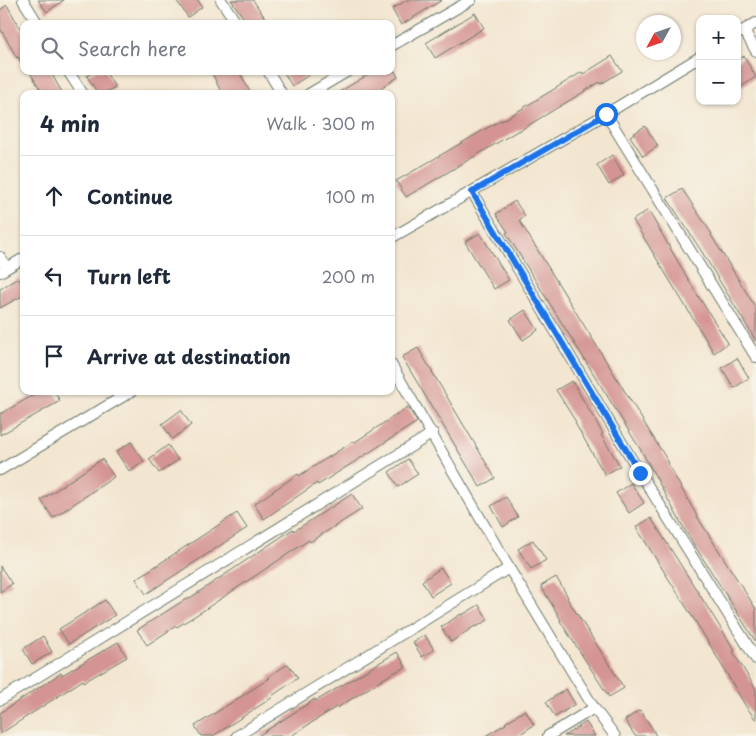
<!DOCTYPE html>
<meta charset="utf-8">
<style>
body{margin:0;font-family:"Playpen Sans",sans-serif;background:#f6f6f7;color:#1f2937}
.controls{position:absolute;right:15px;top:15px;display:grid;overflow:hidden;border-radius:10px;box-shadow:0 1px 4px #0004}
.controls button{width:45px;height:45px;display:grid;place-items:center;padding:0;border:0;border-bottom:1px solid #e0e1e3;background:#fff;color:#1f2937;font:25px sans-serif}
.compass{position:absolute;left:636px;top:15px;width:45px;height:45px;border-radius:50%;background:#fff;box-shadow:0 1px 4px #0004;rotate:230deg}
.stop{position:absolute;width:15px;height:15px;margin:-11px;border:4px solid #1a73e8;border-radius:50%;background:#fff}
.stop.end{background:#1a73e8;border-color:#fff;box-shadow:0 1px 5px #0008}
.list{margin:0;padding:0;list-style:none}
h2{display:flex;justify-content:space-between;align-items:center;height:65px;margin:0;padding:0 20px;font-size:21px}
h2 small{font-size:16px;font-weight:400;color:#747a83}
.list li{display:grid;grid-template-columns:32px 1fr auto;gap:15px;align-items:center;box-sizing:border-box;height:80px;padding:0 20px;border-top:1px solid #e0e1e3}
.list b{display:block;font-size:19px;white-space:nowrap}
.list em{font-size:16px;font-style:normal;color:#747a83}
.icon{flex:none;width:28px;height:28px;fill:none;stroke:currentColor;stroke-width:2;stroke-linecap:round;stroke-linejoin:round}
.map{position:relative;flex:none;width:756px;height:736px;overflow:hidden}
.search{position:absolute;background:#fff;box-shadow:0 1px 4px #0004;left:20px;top:20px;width:375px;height:55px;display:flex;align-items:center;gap:12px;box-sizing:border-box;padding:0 18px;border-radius:10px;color:#747a83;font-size:19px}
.panel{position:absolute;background:#fff;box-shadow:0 1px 4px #0004;left:20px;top:90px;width:375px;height:305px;border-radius:10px}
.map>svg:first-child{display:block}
</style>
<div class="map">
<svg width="756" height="736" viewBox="0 0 756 736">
<rect width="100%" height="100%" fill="#f7f3e8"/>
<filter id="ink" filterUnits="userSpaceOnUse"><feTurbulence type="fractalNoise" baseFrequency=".02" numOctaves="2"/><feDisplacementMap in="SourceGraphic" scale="10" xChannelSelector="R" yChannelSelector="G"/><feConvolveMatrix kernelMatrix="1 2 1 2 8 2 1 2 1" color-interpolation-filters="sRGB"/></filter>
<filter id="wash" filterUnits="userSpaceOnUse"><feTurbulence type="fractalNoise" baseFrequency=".0096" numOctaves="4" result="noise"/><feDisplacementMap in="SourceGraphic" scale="20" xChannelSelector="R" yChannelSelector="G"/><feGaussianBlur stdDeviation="1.12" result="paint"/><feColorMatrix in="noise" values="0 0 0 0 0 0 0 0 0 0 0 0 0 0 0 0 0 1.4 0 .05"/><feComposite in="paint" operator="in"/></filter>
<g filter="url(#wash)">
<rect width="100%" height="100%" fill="#f3e6d0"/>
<g id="blocks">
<path fill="#d49493" d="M38 0H64L47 12Z
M176 0H198L202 7 188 17Z
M231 0H253L269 24H248Z
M407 0H442L401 25 392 9Z
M7 5 24 35V67L18 57 17 58 0 28V10Z
M475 13 484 28 435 58 426 43Z
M612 56 622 71 601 84 600 82 519 131V130L406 197 396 181 501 120 502 121 582 72 583 74Z
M744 56 756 77 742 86 737 79V61Z
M29 71H50L63 94H43Z
M95 71H105L115 87 103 94H98L87 76Z
M211 71H239L251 94H222Z
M283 71H315L292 86Z
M374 71H395L398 77 371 94H336Z
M645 126 658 146 643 156 630 136Z
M612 155 624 175 609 185 597 165Z
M682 189 712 234 711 235 756 308V341L702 252 667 198Z
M515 201 525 216 519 220 669 463 668 464 698 518 756 609V642L686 532 642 452 506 233 508 232 496 214Z
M648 210 695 291 728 343 714 353 633 220Z
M480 233 509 280 494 289 465 242Z
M18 278 24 287V295L0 308V289Z
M525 310 538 330 523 340 510 320Z
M418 348 495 478 480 487 402 357Z
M737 358 749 378 734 388 722 368Z
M572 381 603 434 601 435 620 466 605 475 575 423 576 422 556 390Z
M41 391H54L60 401 0 435V414Z
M408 407 417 422 318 485 317 483 264 519 254 504 298 474 299 476 354 441 355 442Z
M181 410 191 425 172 439 162 424Z
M131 442 144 461 130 472 116 452Z
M168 445 178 460 159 473 149 459Z
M102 459 114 477 53 518 41 500Z
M408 459 418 474 398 487 389 472Z
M631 483 644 503 629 513 616 493Z
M352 494 362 509 310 542 309 540 201 612 177 627 176 626 147 645 137 630 186 599 187 600 293 529 294 531Z
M506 497 518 517 503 527 491 506Z
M237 513 247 528 146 594 136 579Z
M651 518 720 627 735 651 733 652 756 689V720L745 705 707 640 636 527Z
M533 540 546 560 531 569 518 549Z
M0 566 12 584 0 592Z
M441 568 451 583 431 596 422 581Z
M556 577 568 597 567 598 624 688 609 697 560 621 561 620 541 586Z
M105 600 115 615 69 644 59 629Z
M479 605 488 620 476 627 475 626 451 642 441 627 461 614 462 615Z
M425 635 434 650 422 657 413 642Z
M43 636 52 652 32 664 23 649Z
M118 642 127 657 84 682 83 680 0 734V713L61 673 62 675Z
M397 652 406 667 393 673 337 708 336 707 291 736H258L315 699 316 701Z
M288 664 298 678 272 696 273 697 213 736H201L195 726 270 678 268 677Z
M566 689 575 704 555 717 546 702Z
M525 710 534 725 517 736H485L506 724 505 723Z
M640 710 653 730 656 736H635L625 720Z
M586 722 595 736H564Z"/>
</g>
</g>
<g filter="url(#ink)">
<use href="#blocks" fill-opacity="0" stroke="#69786b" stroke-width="1"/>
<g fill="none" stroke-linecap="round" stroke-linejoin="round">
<defs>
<path id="street" d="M23 0 38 24
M221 0 237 24
M744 30 756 51
M737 34 756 23
M391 46 471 0
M68 71 83 94
M268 71 282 94
M309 94 348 71
M606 114 756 357
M472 192 640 473 756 659
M391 238 606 114 700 57
M0 257 7 268
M0 272 24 258
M391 364 509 568 594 708 615 736
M0 470 132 391
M0 700 433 433
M237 736 509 568
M548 736 594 708"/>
</defs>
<use href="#street" stroke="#69786b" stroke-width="12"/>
<use href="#street" stroke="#fff" stroke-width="10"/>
</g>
</g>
<g fill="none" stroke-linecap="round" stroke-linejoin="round" filter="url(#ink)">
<path stroke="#1a73e8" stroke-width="6" d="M606 114 472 192 640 473"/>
</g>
</svg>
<div class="controls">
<button>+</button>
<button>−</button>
</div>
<svg class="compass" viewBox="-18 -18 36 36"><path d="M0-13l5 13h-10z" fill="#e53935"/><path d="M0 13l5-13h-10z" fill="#747a83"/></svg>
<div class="stop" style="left:606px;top:114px"></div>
<div class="stop end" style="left:640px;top:473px"></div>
<div class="search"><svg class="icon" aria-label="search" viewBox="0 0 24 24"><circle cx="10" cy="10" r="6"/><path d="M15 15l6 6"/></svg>Search here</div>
<section class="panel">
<h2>4 min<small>Walk · 300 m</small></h2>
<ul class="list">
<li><svg class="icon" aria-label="ahead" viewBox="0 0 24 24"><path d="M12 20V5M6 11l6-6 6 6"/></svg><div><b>Continue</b></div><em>100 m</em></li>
<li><svg class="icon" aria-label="left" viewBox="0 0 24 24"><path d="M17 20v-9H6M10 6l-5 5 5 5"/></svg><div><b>Turn left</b></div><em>200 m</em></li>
<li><svg class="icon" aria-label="arrive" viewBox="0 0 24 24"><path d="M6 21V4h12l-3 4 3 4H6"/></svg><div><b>Arrive at destination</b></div></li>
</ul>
</section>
</div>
